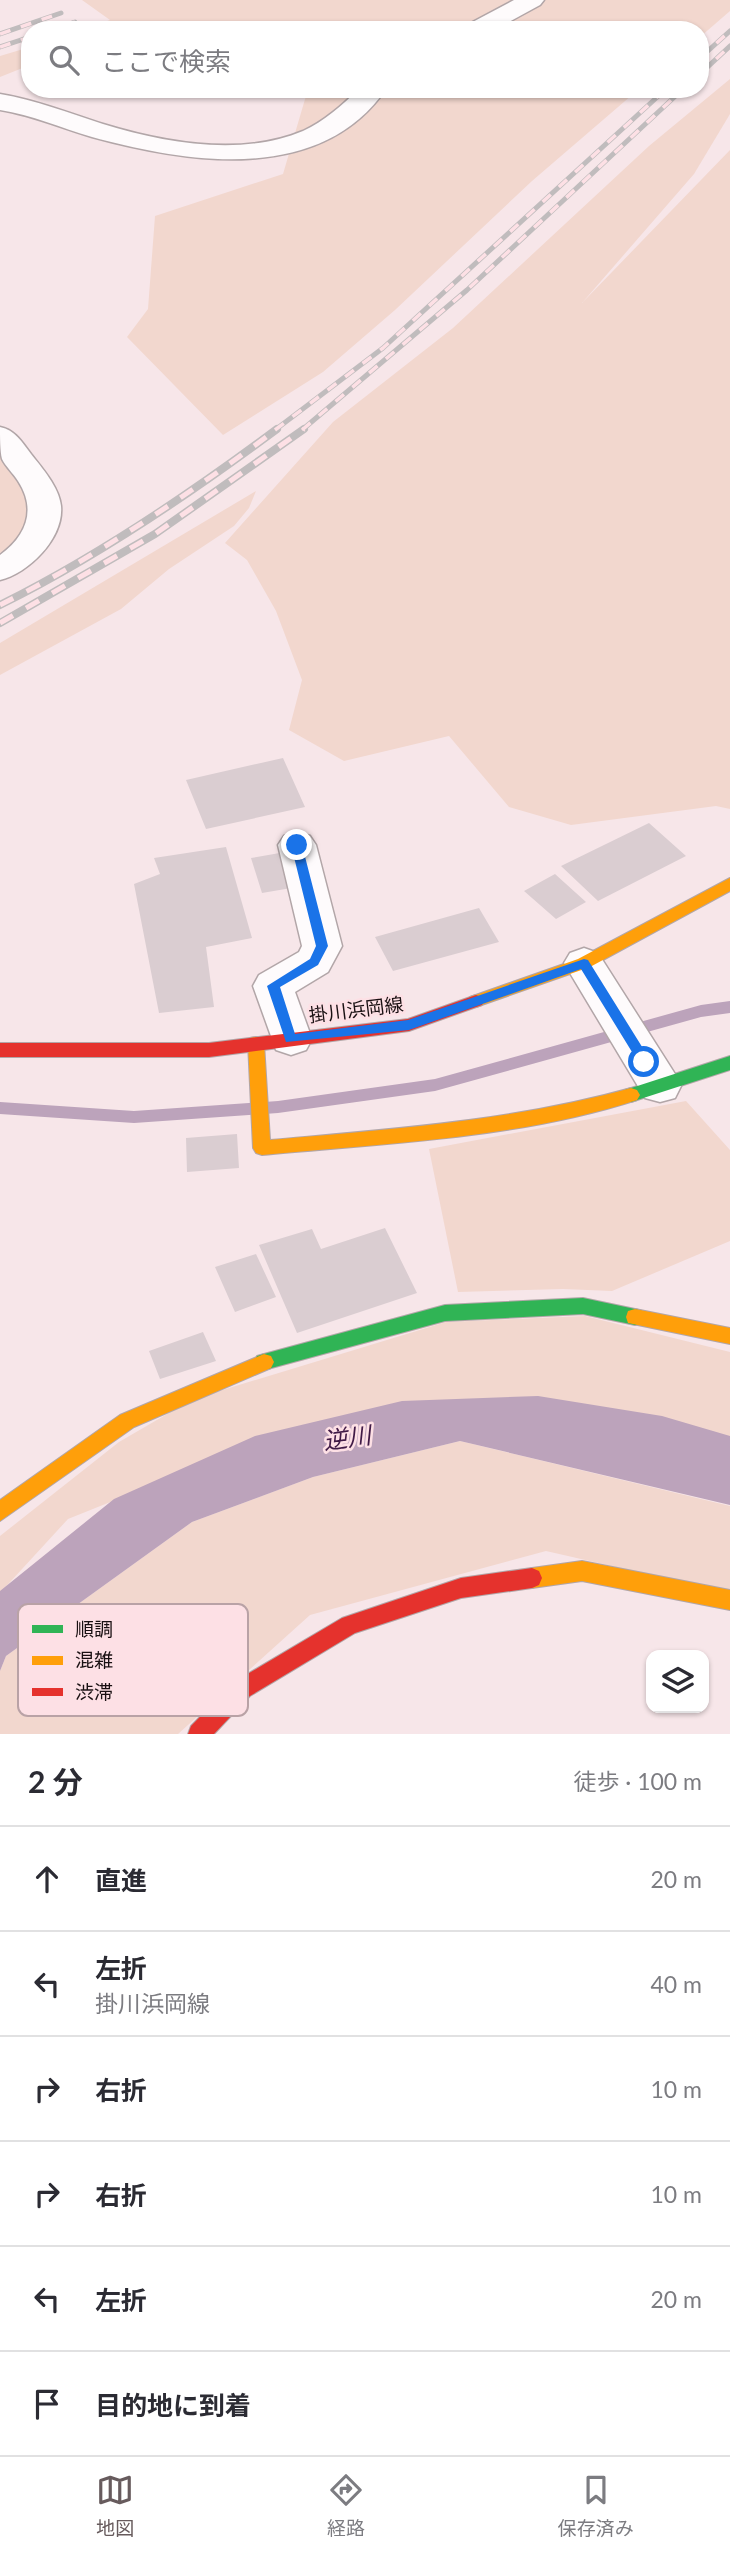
<!DOCTYPE html>
<html lang="ja">
<meta charset="utf-8">
<style>
body{margin:0;font-family:Lato,"Noto Sans JP",sans-serif;background:#f7f7f7;color:#2b2b33}
.controls{position:absolute;right:21px;bottom:21px;display:grid;overflow:hidden;border-radius:14px;box-shadow:0 2px 5px #0004}
.controls button{width:63px;height:63px;display:grid;place-items:center;padding:0;border:0;border-bottom:2px solid #e1e1e2;background:#fff;color:#2b2b33;font:35px sans-serif}
.stop{position:absolute;width:21px;height:21px;margin:-16px;border:5px solid #1a73e8;border-radius:50%;background:#fff}
.stop.end{background:#1a73e8;border-color:#fff;box-shadow:0 2px 7px #0008}
.list{margin:0;padding:0;list-style:none}
h2{display:flex;justify-content:space-between;align-items:center;height:91px;margin:0;padding:0 28px;font-size:30px}
h2 small{font-size:23px;font-weight:400;color:#7c7c81}
.list li{display:grid;grid-template-columns:46px 1fr auto;gap:21px;align-items:center;box-sizing:border-box;height:105px;padding:0 28px;border-top:2px solid #e1e1e2}
.list b{display:block;font-size:26px;white-space:nowrap}
.list p{margin:0;font-size:23px;white-space:nowrap;color:#7c7c81}
.list em{font-size:23px;font-style:normal;color:#7c7c81}
.icon{flex:none;width:38px;height:38px;fill:none;stroke:currentColor;stroke-width:2;stroke-linecap:round;stroke-linejoin:round}
.map{position:relative;flex:none;width:730px;height:1734px;overflow:hidden}
.search{position:absolute;background:#fff;box-shadow:0 2px 5px #0004;left:21px;right:21px;top:21px;height:77px;display:flex;align-items:center;gap:18px;box-sizing:border-box;padding:0 24px;border-radius:28px;color:#7c7c81;font-size:26px}
.sheet{height:721px;background:#fff}
nav{display:flex;justify-content:space-around;align-items:center;box-sizing:border-box;height:98px;border-top:2px solid #e1e1e2;background:#fff;font-size:19px;color:#7c7c81}
nav a{display:grid;justify-items:center;gap:4px}
nav .on{color:#675b5d}
.map>svg:first-child{display:block}
</style>
<div class="map">
<svg width="730" height="1734" viewBox="0 0 730 1734">
<rect width="100%" height="100%" fill="#f7e6e9"/>
<path fill="#f2d7ce" d="M82 0H730V11L700 37V30H82L110 20Z
M30 47V65L0 77V56Z
M730 79V114L694 174 582 303 730 150V809L716 806 571 825 509 807 449 736 344 761 289 730 302 680 276 611 247 560 225 543 333 422 453 328 649 146Z
M308 89H639L532 181 395 310 323 372 223 435 127 337 148 309 155 216 283 174Z
M0 443 29 473 39 535 0 553Z
M256 491 249 508 234 526 169 569 121 609 0 675V643Z
M686 1101 730 1150V1241L612 1291 563 1289 458 1292 429 1149Z
M585 1316 730 1352V1440L302 1425 68 1519 0 1593V1536L119 1442 193 1399 446 1322Z
M460 1441 730 1506V1593L546 1551 310 1615 178 1734H0V1671L6 1656 192 1522 313 1477Z"/>
<path fill="#bca3bb" d="M538 1396 662 1416 730 1436V1505L460 1441 313 1477 192 1522 6 1656 0 1671V1591L114 1499 255 1436 402 1401Z"/>
<g fill="none" stroke-linecap="round" stroke-linejoin="round">
<path fill="#bca3bb" fill-rule="evenodd" d="M730 1001V1013L701 1017 435 1091 278 1113 134 1123 0 1114V1102L134 1111 278 1101 435 1079 701 1005Z"/>
</g>
<path fill="#dacdd1" d="M283 758 305 807 206 829 186 780Z
M649 823 686 856 598 901 561 866Z
M226 847 252 938 206 947 214 1007 159 1013 134 884 160 874 154 858Z
M291 851 303 886 262 893 251 858Z
M555 874 586 902 556 919 524 891Z
M479 908 499 942 393 971 375 937Z
M237 1134 239 1168 187 1172 186 1138Z
M385 1228 417 1293 297 1333 259 1245 312 1229 321 1249Z
M256 1254 276 1297 235 1312 215 1267Z
M203 1332 216 1361 160 1379 149 1351Z"/>
<g fill="none" stroke-linecap="round" stroke-linejoin="round">
<defs>
<path id="street" d="M514 0H544L540 5 494 30H464L467 25Z
M359 89H386C320 185 187 163 92 137 61 128 32 115 0 110V94C36 100 69 113 103 124 165 143 241 157 303 131 325 121 342 105 359 89Z
M0 427C15 430 22 442 31 454 42 468 59 487 61 506 64 538 29 573 0 580V555C26 536 37 510 18 481 13 473 6 467 2 459 0 451 0 436 0 427Z
M297 832 310 836 316 845 342 946 328 972 295 992 312 1039 306 1050 291 1055 276 1050 253 986 259 975 299 952 302 946 278 845 284 836Z
M584 948 598 953 675 1074 681 1086 675 1098 660 1102 645 1098 564 963 570 953Z"/>
<path id="fast" d="M730 1056V1070L631 1102 625 1100 622 1095 625 1090Z
M583 1298 635 1309 642 1311 644 1317 642 1323 635 1325 583 1314 445 1321 264 1370 257 1368 254 1362 257 1356 264 1354 445 1305Z"/>
<path id="slow" d="M730 878V891L590 967 476 1007 470 1005 468 1001 470 997 578 959Z
M256 1037 262 1038 264 1043 270 1140C392 1129 513 1121 631 1088L637 1090 640 1095 637 1100C516 1139 387 1143 262 1155L256 1153 253 1148 248 1043 250 1038Z
M635 1309 730 1328V1344L628 1323 626 1317 628 1311Z
M264 1354 271 1356 274 1362 271 1368 134 1427 0 1521V1500L120 1415Z
M582 1561 730 1590V1610L582 1581 532 1588 525 1585 522 1578 525 1571 532 1568Z"/>
<path id="jam" d="M476 995 482 997 484 1001 482 1005 409 1031 209 1057H0V1043H209L408 1019Z
M532 1568 539 1571 542 1578 539 1585 532 1588 461 1598 355 1633 250 1696 214 1734H188L191 1726 234 1682 342 1618 461 1578Z"/>
</defs>
<use href="#street" stroke="#b2a6a8" stroke-width="3"/>
<use href="#fast" stroke="#b2a6a8" stroke-width="2"/>
<use href="#slow" stroke="#b2a6a8" stroke-width="2"/>
<use href="#jam" stroke="#b2a6a8" stroke-width="2"/>
<use href="#street" fill="#fefbfc" fill-rule="evenodd"/>
<use href="#fast" fill="#30b455" fill-rule="evenodd"/>
<use href="#slow" fill="#ff9f0a" fill-rule="evenodd"/>
<use href="#jam" fill="#e5322d" fill-rule="evenodd"/>
<defs>
<path id="rail-far1" d="M53 30 75 22
M0 34 61 13
M0 47 30 37
M700 58 730 31
M700 74 730 46
M275 430 383 348 666 89
M302 430 467 290 683 89"/>
<path id="rail" d="M0 605C93 559 194 491 277 429
M0 623 155 534 304 429"/>
</defs>
<use href="#rail-far1" stroke="#c0bcbd" stroke-width="5"/>
<use href="#rail" stroke="#c0bcbd" stroke-width="8"/>
<use href="#rail-far1" stroke="#fde0e5" stroke-width="3.5" stroke-dasharray="11" stroke-linecap="butt"/>
<use href="#rail" stroke="#fde0e5" stroke-width="5" stroke-dasharray="15" stroke-linecap="butt"/>
</g>
<path fill="#1a73e8" d="M297 841 302 845 328 946 318 965 280 987 295 1034 408 1020 584 959 588 960 649 1058V1065H640L581 969 409 1030 286 1042 267 986 310 959 316 946 291 845Z"/>
<g text-anchor="middle" dominant-baseline="central" stroke-width="5" stroke-linejoin="round" paint-order="stroke">
<g font-size="19" fill="#191012" stroke="#fde0e5">
<text transform="translate(356 1009) rotate(-7)">掛川浜岡線</text>
</g>
<g font-size="24" font-style="italic" fill="#401a46" stroke="#fde0e5">
<text transform="translate(347 1437) rotate(-8)">逆川</text>
</g>
</g>
<rect x="18" y="1604" width="230" height="112" rx="10" fill="#fde0e5" stroke="#b9a2a6" stroke-width="2"/>
<rect x="32" y="1625" width="31" height="8" fill="#30b455"/>
<rect x="32" y="1656" width="31" height="9" fill="#ff9f0a"/>
<rect x="32" y="1688" width="31" height="8" fill="#e5322d"/>
<g font-size="19" fill="#191012">
<text x="75" y="1636">順調</text>
<text x="75" y="1667">混雑</text>
<text x="75" y="1699">渋滞</text>
</g>
</svg>
<div class="controls">
<button><svg class="icon" aria-label="layers" viewBox="0 0 24 24"><path d="M12 4l9 5-9 5-9-5zM3 14l9 5 9-5"/></svg></button>
</div>
<div class="stop" style="left:644px;top:1062px"></div>
<div class="stop end" style="left:297px;top:845px"></div>
<div class="search"><svg class="icon" aria-label="search" viewBox="0 0 24 24"><circle cx="10" cy="10" r="6"/><path d="M15 15l6 6"/></svg>ここで検索</div>
</div>
<section class="sheet">
<h2>2 分<small>徒歩 · 100 m</small></h2>
<ul class="list">
<li><svg class="icon" aria-label="ahead" viewBox="0 0 24 24"><path d="M12 20V5M6 11l6-6 6 6"/></svg><div><b>直進</b></div><em>20 m</em></li>
<li><svg class="icon" aria-label="left" viewBox="0 0 24 24"><path d="M17 20v-9H6M10 6l-5 5 5 5"/></svg><div><b>左折</b><p>掛川浜岡線</p></div><em>40 m</em></li>
<li><svg class="icon" aria-label="right" viewBox="0 0 24 24"><path d="M7 20v-9h11M14 6l5 5-5 5"/></svg><div><b>右折</b></div><em>10 m</em></li>
<li><svg class="icon" aria-label="right" viewBox="0 0 24 24"><path d="M7 20v-9h11M14 6l5 5-5 5"/></svg><div><b>右折</b></div><em>10 m</em></li>
<li><svg class="icon" aria-label="left" viewBox="0 0 24 24"><path d="M17 20v-9H6M10 6l-5 5 5 5"/></svg><div><b>左折</b></div><em>20 m</em></li>
<li><svg class="icon" aria-label="arrive" viewBox="0 0 24 24"><path d="M6 21V4h12l-3 4 3 4H6"/></svg><div><b>目的地に到着</b></div></li>
</ul>
</section>
<nav>
<a class="on"><svg class="icon" aria-label="map" viewBox="0 0 24 24"><path d="M3 6l6-2 6 2 6-2v14l-6 2-6-2-6 2zM9 4v14M15 6v14"/></svg>地図</a>
<a><svg class="icon" aria-label="directions" viewBox="0 0 24 24"><path d="M12 3l9 9-9 9-9-9zM9 14v-3h6M13 9l2 2-2 2"/></svg>経路</a>
<a><svg class="icon" aria-label="saved" viewBox="0 0 24 24"><path d="M7 4h10v16l-5-4-5 4z"/></svg>保存済み</a>
</nav>
